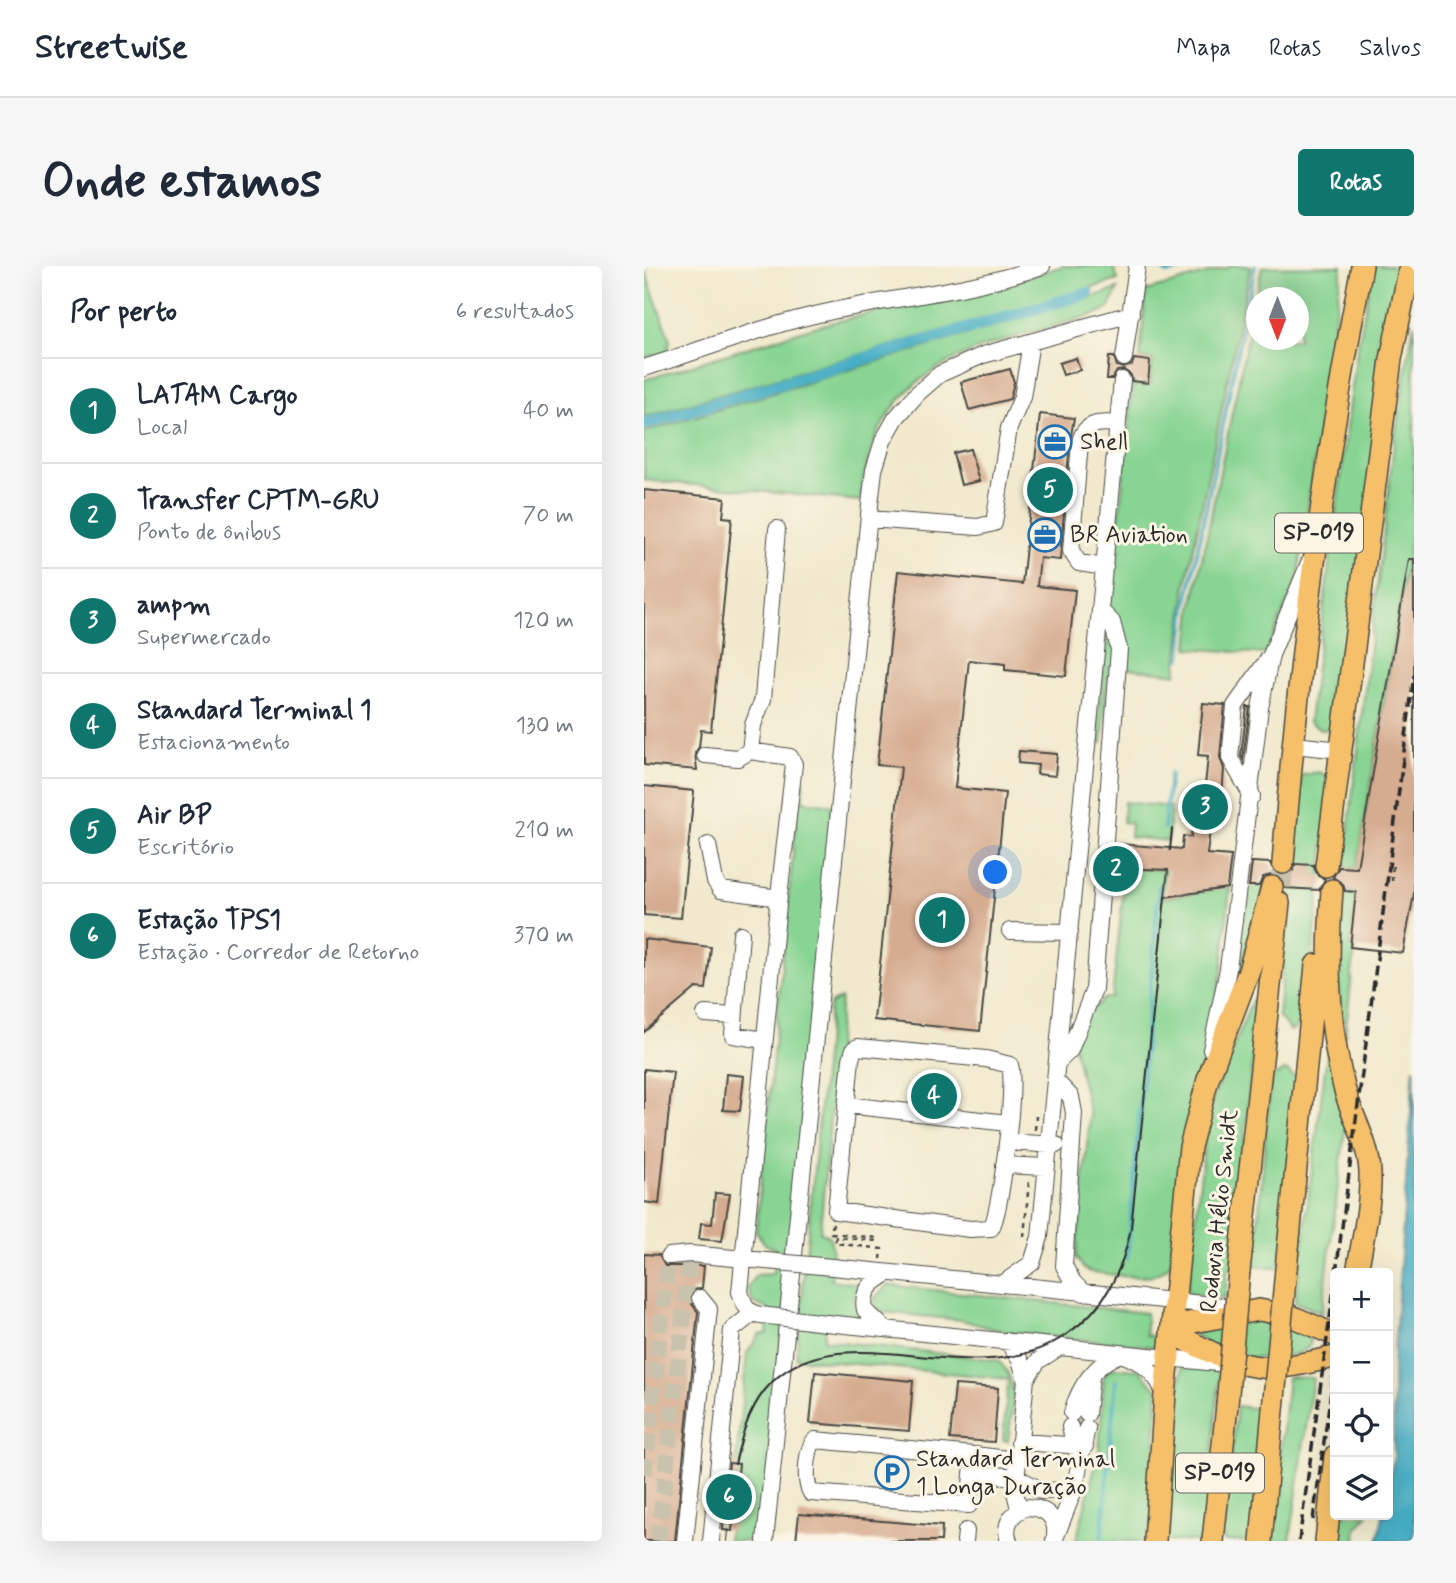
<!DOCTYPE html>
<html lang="pt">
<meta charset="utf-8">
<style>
body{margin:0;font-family:Mynerve,sans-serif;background:#f6f6f7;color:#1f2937}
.controls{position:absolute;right:21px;bottom:21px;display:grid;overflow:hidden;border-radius:7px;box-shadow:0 7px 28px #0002}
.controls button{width:63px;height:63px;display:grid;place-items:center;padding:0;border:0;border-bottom:2px solid #e0e1e3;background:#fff;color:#1f2937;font:35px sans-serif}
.compass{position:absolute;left:602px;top:21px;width:63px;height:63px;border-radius:50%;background:#fff;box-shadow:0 7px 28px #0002;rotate:180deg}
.you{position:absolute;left:352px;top:607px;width:24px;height:24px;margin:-18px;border:5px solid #fff;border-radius:50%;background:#1a73e8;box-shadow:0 0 0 10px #1a73e833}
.badge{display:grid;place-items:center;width:46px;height:46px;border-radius:50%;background:#0f766e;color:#fff;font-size:23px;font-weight:700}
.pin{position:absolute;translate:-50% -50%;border:4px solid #fff;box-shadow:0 2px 7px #0006}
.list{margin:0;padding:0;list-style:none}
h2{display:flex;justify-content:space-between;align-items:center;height:91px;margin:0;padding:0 28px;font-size:30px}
h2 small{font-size:23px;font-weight:400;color:#747a83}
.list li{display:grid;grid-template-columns:46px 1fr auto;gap:21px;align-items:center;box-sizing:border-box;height:105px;padding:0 28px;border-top:2px solid #e0e1e3}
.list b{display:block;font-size:26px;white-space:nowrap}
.list p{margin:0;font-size:23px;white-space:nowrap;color:#747a83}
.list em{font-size:23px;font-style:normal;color:#747a83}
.icon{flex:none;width:38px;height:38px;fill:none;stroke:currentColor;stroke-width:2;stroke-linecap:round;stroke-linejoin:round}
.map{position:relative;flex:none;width:770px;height:1275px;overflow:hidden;border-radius:7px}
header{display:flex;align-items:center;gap:42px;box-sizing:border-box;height:98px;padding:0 35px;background:#fff;border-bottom:2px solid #e0e1e3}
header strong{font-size:33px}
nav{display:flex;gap:38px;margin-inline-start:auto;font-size:24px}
.intro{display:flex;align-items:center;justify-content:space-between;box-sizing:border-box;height:168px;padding:0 42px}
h1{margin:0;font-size:49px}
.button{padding:18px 32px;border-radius:7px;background:#0f766e;color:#fff;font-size:24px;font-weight:700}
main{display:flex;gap:42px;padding:0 42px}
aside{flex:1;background:#fff;border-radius:7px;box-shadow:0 7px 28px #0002}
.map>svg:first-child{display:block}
</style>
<header>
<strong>Streetwise</strong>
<nav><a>Mapa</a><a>Rotas</a><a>Salvos</a></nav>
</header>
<div class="intro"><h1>Onde estamos</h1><a class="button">Rotas</a></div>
<main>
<aside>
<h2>Por perto<small>6 resultados</small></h2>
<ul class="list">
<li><span class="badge">1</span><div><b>LATAM Cargo</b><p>Local</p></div><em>40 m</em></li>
<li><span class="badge">2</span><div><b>Transfer CPTM-GRU</b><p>Ponto de ônibus</p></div><em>70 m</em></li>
<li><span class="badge">3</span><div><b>ampm</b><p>Supermercado</p></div><em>120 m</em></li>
<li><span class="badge">4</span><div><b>Standard Terminal 1</b><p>Estacionamento</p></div><em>130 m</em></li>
<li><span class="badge">5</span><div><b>Air BP</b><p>Escritório</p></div><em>210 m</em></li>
<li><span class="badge">6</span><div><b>Estação TPS1</b><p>Estação · Corredor de Retorno</p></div><em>370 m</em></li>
</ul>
</aside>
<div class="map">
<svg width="770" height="1275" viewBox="0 0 770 1275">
<rect width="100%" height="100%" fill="#fcf5e5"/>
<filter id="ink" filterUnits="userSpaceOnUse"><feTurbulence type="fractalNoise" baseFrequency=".0143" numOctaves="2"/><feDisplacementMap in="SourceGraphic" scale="14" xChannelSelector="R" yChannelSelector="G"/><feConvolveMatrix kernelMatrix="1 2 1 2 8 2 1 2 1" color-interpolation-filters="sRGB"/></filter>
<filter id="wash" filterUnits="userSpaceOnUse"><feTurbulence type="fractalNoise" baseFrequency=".00686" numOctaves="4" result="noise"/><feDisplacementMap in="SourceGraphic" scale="28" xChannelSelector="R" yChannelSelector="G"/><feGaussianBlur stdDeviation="1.57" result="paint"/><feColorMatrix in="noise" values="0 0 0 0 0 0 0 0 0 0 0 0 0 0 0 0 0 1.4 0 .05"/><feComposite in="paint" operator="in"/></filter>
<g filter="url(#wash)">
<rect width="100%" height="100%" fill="#f0e9cd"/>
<path fill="#87d493" stroke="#59805f" stroke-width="2" fill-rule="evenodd" d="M419 0H469L474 14 0 151V114L170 61 231 46 333 28Z
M589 0H607L542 319 532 408 465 400 458 477 452 476 489 118 506 119 509 94 496 92 502 25Z
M698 0 654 311 622 388 544 382 548 342 618 1ZM612 32H654V74H612Z
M729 0H757L694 462 678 464 665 456 712 91Z
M0 1 26 75 23 86 0 92Z
M474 23 465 42 455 47C337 83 233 89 216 235L0 214V166Z
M770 57V252L713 602 700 601 751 170Z
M675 506 687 512 662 755 647 765 634 750 658 509Z
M156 514 160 515 159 535 189 539 118 1275H84L103 1087 116 1068H123L125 1043 109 1037 104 1022 112 1009 129 1008 132 983 121 978 112 965Z
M480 536 527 541 524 575 486 571 487 557 479 556Z
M482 602 521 604 518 632 586 621 578 704 566 771 551 824 526 999C507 1019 472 1008 447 1006L440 1003 432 991 446 850 426 763 461 732H468Z
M601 619 623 621 578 760Z
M697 625 712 626 706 680 711 681 701 771 694 716Z
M197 732 176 966 186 971 189 989 187 1014 215 1018 209 1033 218 1052 183 1048 180 1074 353 1094C378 1114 367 1146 364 1175L359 1174 364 1113 152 1092 186 738Z
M608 734 614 737 588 1004H583L581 1032 543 1028 564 847Z
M685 772 703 848 678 1047 651 1036Z
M642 804 656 815 638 1003 610 1000 627 811Z
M243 1019 502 1047V1069L515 1071 511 1081 361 1066 317 1054 238 1046 230 1039V1033Z
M582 1053 633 1055 663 1066 667 1077C658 1096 597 1094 579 1087 568 1083 556 1072 547 1065Z
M538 1101 576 1105 560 1275H521V1243Z
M468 1102 495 1104 514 1124 507 1275H432L455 1185 460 1109Z
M644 1111 669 1112 646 1275H628Z
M593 1140 616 1143 609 1275H579Z
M694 1249H724L713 1262 712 1275H692Z"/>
<path fill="#45adc5" stroke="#386c78" stroke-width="2" d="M770 802V1275H734L739 1249H744V1223L750 1192 749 1102Z"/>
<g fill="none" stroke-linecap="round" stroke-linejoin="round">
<path stroke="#45adc5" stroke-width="3.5" d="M537 392 542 342 611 0
M520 562 526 508
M483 993 515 620
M457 1275 472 1115"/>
<path stroke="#45adc5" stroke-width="12" d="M524 3 534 0
M0 158 444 27"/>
</g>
<g id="blocks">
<path fill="#d6ac90" d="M465 91H470L473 100 479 102 488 99 490 93 506 95 504 117 488 115 487 109 480 104 473 105 468 113H463Z
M432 92 436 104 419 109 415 97Z
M366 103 370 116 366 133 325 144 317 116Z
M396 148 430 152 426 175 416 294 396 292 393 320 431 324 422 410 361 404V398L325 394 311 522 361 527 336 765 230 754 257 501 233 499 254 305 378 318Z
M326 183 335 215 317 219 309 187Z
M0 224 81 232 79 251 88 252 67 465 57 464 55 481 51 487 53 504 0 499Z
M765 293H770V628L759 687 706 681 712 626 701 625 699 618 689 611 695 601 713 602Z
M559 437 581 439 576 491 580 503 578 530 575 529 572 555H567L563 588 587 590 583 622 521 631 524 604 474 602 476 578 538 583 539 570 547 571 551 519 561 520 564 490 554 489Z
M603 441H606L599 494 597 490Z
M375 485 413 488 411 510 393 508 394 499 374 497Z
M0 520 50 525 37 652 0 649Z
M608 596 626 597 631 607 639 610 649 605 652 598 669 599 674 610 681 613 675 624 641 622 638 612 631 608 619 611 615 620H605Z
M0 673 67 681 62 723 52 722 0 766Z
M0 803 29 806 15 938 0 936Z
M82 808 100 810 96 845 79 844Z
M71 927 86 928 78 975 55 973 57 957 68 958Z
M0 988 15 989 21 1000H60L58 1022 50 1024 46 1029 48 1038 54 1046 31 1275H0Z
M171 1106 269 1115 265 1165 166 1157Z
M311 1119 354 1122 350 1176 306 1173Z
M85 1197 95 1198 88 1265 79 1264Z
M155 1248 298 1260 297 1275H152Z"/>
</g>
</g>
<g filter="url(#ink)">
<use href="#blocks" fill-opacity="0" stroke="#494843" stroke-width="2"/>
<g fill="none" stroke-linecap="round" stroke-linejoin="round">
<path stroke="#c9c3ad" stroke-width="16" stroke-dasharray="16 8" stroke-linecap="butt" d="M434 1162 436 1147
M0 1208 25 990
M14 1275 46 992"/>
<path stroke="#c9c3ad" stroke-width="21" stroke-dasharray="21 10" stroke-linecap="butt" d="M637 621 639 597"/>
<defs>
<path id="minor" d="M480 92 493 0
M0 102C61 83 122 59 184 46 256 30 329 25 398 0
M225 253 334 261 350 257 365 162 378 131 387 76
M461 301 435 297 427 285 436 176C440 156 457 156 474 158
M650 479 697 484
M106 485 109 459 119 433 133 263
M61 489 94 492 106 485 146 491 150 498 134 639
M608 530 586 492 591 440 624 393
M64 579 71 615 77 624 128 631 134 639 96 1026C100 1038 103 1047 117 1049
M366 665 426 666
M97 668 89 769 120 774
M61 748 89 750
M214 781 342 793 366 799C372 818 357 948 347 962L326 963 192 945 207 793 210 783Z
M567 784 584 703 616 442 627 389 665 297
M414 796 426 784 450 723 475 383 468 356 457 345
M412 815 427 831 430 847 420 1000 429 1016 440 1027
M202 839 364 857
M363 876 412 879
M360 899 402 901
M25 990 46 988 122 995
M188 1001 599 1042
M358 1018 388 997 396 971 478 114
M182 1057 583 1098
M240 1062 221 1044C217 1024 229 1016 244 1007
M363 1075 376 1094 382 1113 371 1226 375 1243
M382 1113 394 1095 416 1081
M428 1147C435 1121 451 1097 477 1088 499 1096 512 1107 521 1128
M443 1148 447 1111
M426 1161 433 1187
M171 1174 330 1189 325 1239 167 1227C160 1217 162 1183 171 1174Z
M375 1176 441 1180
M330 1189 373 1194
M328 1207 373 1211 398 1225 430 1224
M41 1275 65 1043 56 1032
M67 1275 88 1064 108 1048
M121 1275 226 239 230 204 239 175 252 152 274 127 296 108 339 89 487 48
M321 1275 322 1265
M365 1275C359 1258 368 1246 384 1241 401 1242 413 1251 411 1269
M410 1275 430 1224 443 1162"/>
<path id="major" d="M639 597C654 397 680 197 718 0
M682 600 747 93 766 0
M688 624C683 691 683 755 700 821 707 850 725 876 726 907 727 940 718 975 713 1007
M642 1003 672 699
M595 1005 635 637
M528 1060 615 1044 647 1050 691 1069
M527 1066C552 1079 580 1095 609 1100 635 1105 665 1096 691 1091
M511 1275 521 1128 546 881 564 813 605 705 628 621
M569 1275 583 1139
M617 1275 629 1144
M682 1275 691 1190"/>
</defs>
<use href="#minor" stroke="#494843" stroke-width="18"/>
<use href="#major" stroke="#494843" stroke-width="24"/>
<path stroke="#494843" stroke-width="2.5" stroke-dasharray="5 5" stroke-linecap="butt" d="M748 615 749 596
M391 864 392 850
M189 957 187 967 233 972V975L192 971 191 977 238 983 237 993
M380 971 385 915"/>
<use href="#minor" stroke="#fff" stroke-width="16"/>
<use href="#major" stroke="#f6c06b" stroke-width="21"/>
<path stroke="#2b2b2b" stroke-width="2" d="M526 584 528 563
M91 1198C97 1172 104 1145 121 1124 191 1038 330 1135 423 1068 461 1042 478 1006 487 962L521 631
M83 1275 84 1264"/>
<path stroke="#2b2b2b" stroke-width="3.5" stroke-dasharray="10 5" stroke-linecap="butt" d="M692 1007 770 409
M669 1254 691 1097
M655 1275 691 1015"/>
<defs>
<path id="minor-bridge" d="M122 995 188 1001
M117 1049 182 1057"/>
<path id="major-bridge" d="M583 1139 595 1005
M629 1144 642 1003"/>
</defs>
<use href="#minor-bridge" stroke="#494843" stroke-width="18" stroke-linecap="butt"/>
<use href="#major-bridge" stroke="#494843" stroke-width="24" stroke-linecap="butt"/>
<use href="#minor-bridge" stroke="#fff" stroke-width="16"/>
<use href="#major-bridge" stroke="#f6c06b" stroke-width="21"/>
</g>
</g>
<defs>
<symbol id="office-ring" viewBox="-11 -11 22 22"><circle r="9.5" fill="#fcf5e5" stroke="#1f6fb2" stroke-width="1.5"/><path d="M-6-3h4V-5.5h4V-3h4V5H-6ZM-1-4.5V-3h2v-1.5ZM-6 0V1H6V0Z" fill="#1f6fb2"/></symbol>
<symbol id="parking-ring" viewBox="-11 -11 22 22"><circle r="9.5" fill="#fcf5e5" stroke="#1f6fb2" stroke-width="1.5"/><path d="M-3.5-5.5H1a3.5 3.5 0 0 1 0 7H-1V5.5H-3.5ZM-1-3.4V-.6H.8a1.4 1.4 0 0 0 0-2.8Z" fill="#1f6fb2"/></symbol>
</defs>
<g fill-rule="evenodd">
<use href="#office-ring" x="392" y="157" width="38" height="38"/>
<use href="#office-ring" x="382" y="250" width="38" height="38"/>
<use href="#parking-ring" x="229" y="1188" width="38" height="38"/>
</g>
<g text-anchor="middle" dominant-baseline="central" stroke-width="6" stroke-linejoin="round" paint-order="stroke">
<g fill="#fcf5e5" stroke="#6a6863" stroke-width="2">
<rect x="631" y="247.5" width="88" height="39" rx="5"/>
<rect x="532" y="1187.5" width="88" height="39" rx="5"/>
</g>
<g font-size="23" font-weight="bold" fill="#2b2b2b">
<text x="675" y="267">SP-019</text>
<text x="576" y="1207">SP-019</text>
</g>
<g font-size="24" fill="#2b2b2b" stroke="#fcf5e5" text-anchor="start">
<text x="436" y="176">Shell</text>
<text x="426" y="269">BR Aviation</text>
<text x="272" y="1193">Standard Terminal<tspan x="272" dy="28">1 Longa Duração</tspan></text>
</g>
<g font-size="24" fill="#2b2b2b" stroke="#fcf5e5">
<text transform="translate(576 945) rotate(-84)">Rodovia Hélio Smidt</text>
</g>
</g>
</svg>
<div class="controls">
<button>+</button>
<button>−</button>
<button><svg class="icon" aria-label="locate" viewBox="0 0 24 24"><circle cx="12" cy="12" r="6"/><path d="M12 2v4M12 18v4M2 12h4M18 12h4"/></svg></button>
<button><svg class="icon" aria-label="layers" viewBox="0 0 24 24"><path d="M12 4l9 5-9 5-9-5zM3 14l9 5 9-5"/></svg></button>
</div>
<svg class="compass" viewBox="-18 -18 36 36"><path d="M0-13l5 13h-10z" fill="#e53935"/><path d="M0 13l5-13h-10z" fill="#747a83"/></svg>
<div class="you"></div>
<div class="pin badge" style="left:298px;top:654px">1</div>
<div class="pin badge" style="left:472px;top:603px">2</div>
<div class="pin badge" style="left:561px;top:541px">3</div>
<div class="pin badge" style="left:290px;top:830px">4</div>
<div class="pin badge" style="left:406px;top:224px">5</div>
<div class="pin badge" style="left:85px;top:1231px">6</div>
</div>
</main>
